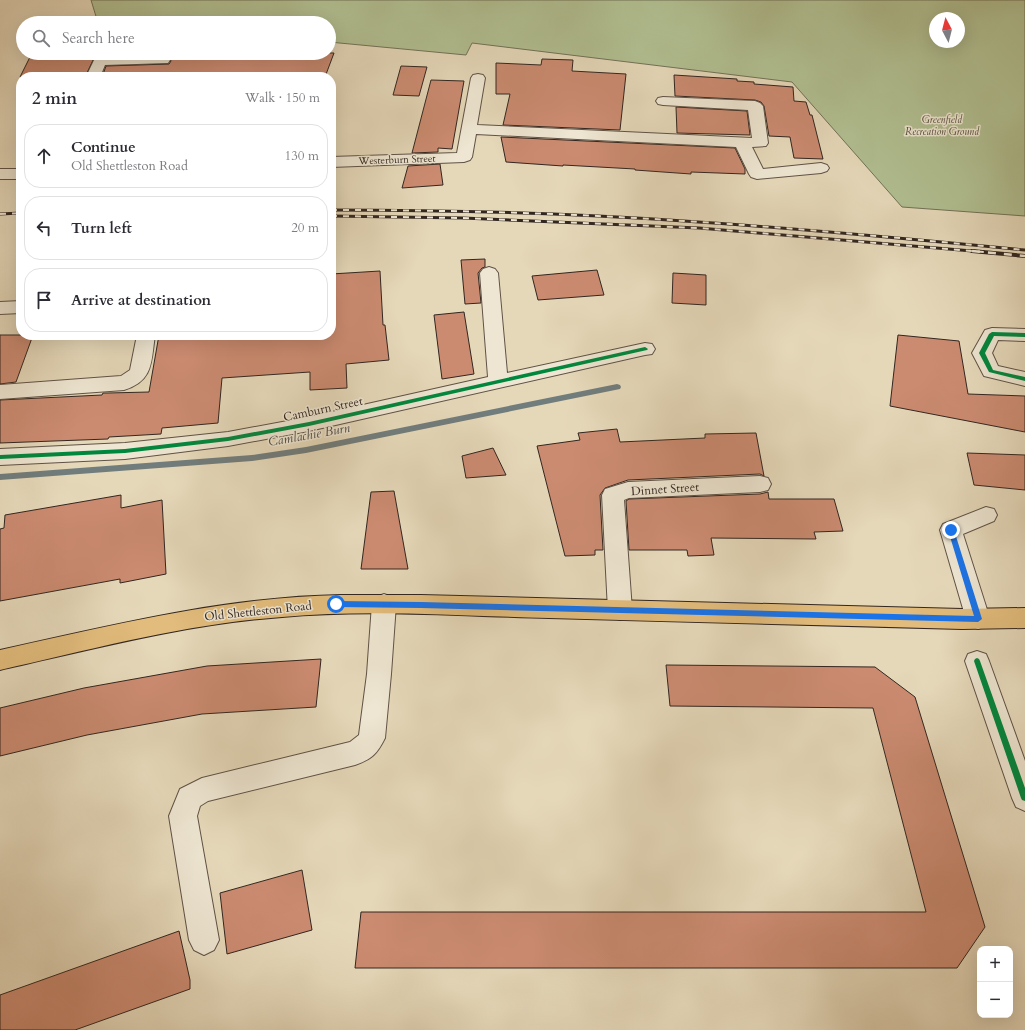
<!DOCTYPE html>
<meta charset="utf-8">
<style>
body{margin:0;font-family:Cardo,serif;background:#f2f2f3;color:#2b2b33}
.controls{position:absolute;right:12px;bottom:12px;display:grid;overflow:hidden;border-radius:8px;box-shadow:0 4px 16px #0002}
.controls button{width:36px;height:36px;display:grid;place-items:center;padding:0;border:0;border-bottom:1px solid #e1e1e2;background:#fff;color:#2b2b33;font:20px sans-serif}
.compass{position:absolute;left:929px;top:12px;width:36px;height:36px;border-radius:50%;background:#fff;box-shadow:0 4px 16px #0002;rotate:353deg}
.stop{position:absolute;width:12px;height:12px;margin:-9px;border:3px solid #1a73e8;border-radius:50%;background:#fff}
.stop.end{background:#1a73e8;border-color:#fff;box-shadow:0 1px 4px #0008}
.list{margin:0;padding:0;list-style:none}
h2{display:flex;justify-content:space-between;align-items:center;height:52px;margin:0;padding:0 16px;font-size:17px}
h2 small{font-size:13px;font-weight:400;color:#7c7c81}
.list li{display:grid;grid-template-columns:26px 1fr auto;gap:12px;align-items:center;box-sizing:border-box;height:64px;margin:0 8px 8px;padding:0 8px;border:1px solid #e1e1e2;border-radius:16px}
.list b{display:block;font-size:15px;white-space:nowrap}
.list p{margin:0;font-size:13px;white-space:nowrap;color:#7c7c81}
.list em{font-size:13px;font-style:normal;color:#7c7c81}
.icon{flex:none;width:22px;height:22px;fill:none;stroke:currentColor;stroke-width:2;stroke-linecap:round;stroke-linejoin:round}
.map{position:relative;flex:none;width:1025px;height:1030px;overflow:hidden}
.search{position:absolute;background:#fff;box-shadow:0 4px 16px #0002;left:16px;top:16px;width:320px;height:44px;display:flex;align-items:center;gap:10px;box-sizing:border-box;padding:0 14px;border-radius:22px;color:#7c7c81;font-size:15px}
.panel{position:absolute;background:#fff;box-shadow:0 4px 16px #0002;left:16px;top:72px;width:320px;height:268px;border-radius:16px}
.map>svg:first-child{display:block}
</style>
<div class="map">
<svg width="1025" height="1030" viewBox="0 0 1025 1030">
<rect width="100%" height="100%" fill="#e5d8b9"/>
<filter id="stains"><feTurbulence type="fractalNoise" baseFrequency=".005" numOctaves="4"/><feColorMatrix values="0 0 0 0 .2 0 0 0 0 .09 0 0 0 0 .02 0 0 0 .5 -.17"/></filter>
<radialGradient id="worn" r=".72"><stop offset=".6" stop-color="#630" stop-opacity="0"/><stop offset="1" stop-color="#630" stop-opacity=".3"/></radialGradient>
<path fill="#b1bf91" stroke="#727258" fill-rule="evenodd" d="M91 0H1025V216L902 207 792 82 472 43 466 55 329 42V23H98ZM935 18H959V42H935Z"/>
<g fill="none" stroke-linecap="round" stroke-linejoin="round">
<path fill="#717d7d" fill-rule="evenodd" d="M617 384 620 385 621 387 620 389 306 453 252 461 0 480V474L252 455 306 447Z"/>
</g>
<path fill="#cb8b71" stroke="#322620" d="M32 53H334L325 77H102L106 66 169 64 171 61 169 56 163 54 95 56 85 77H20Z
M542 59 573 60 572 71 626 74 620 130 503 125 510 94H496V63L541 65Z
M401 66 427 67 419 96 393 95Z
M674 75 737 79V81L754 82V84L793 87 794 101 806 102 810 115H812L823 159 794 158 790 137 769 136 764 106 761 102 755 100 675 96Z
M431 80 464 81 452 149 438 148V152L412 153Z
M676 107 747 111 750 135 677 133Z
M501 137 735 148 745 169V174L691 172V174L635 170V169L563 165V166L506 162Z
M440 164 443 185 402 188 408 166Z
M485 259V267L482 268 478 273 481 303 465 304 461 260Z
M597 270 604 295 538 300 532 276Z
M380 271 383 325H385L389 360 346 364 347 388 310 390V372L222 378 218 423 162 428 161 434 109 437 108 439 0 443V400L102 395 103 393H108L149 392 159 335H331V274Z
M673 273 706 275V305L672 303Z
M464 312 474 374 442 379 434 315Z
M0 335H33L16 382 0 384Z
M898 335 959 341 968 394 1025 396V432L890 406Z
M617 429 620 442 705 438V434L756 433 764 476 760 474 628 480 605 488 600 495 603 550H595V555L565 556 537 446 580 440 578 433Z
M493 448 506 475 466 478 462 456Z
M967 453 1025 455V490L974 485Z
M394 491 408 569H361L371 492Z
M768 492 769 499H834L843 531 814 532 816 539 711 538 714 555 688 556 687 550H629L626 501 629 499 760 494Z
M121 495V508L162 500 166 574 120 583V579L0 601V529L4 528 5 515Z
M321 659 316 707 202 714 87 735 0 756V708L84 688 207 666Z
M666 665 875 667 915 697 985 927 957 968H355L361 912H926L873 708 670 706Z
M302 870 312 930 227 954 220 893Z
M179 931 190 980V989L75 1030H0V995Z"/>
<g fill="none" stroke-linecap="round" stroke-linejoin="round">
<defs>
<path id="minor" d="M163 56 168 57 170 60 168 63 105 65 100 77H86L95 58Z
M478 74 483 75 485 78 477 125 752 138 748 110 663 105 658 104 656 101 658 98 663 97 755 101 760 103 763 106 768 143 766 146 752 147 763 169 821 163 827 165 829 168 827 171 821 173 757 179 751 177 749 174 736 147 476 134 472 157 470 160 464 162 331 167V157L457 153 471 78 473 75Z
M0 169H21V179H0Z
M489 267 495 269 498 273 507 373 645 343 652 344 655 349 652 354 645 355 309 431 228 446 125 459 0 465V449L125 443 228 432 309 417 488 377 480 273 483 269Z
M21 301V313L0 314V302Z
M992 328 1025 329V341L998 340 992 353 998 366 1025 372V386L984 376 972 353 985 330Z
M137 335H155C151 361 154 381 124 390L0 399V385L121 376 130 370Z
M760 476 768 478 771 484 768 490 760 492 629 498 624 500 632 610 628 617 620 620 612 617 608 610 602 495 605 489 628 482Z
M986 507 994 509 997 515 994 521 963 534 990 619 986 626 978 629 970 626 966 619 940 530 943 524Z
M384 594 392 597 396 604 391 674 385 738C377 754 372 759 355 765L208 801 200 806 197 816 219 940 214 950 204 955 194 950 189 940 169 816 180 789 202 778 350 742 359 735 367 674 372 604 376 597Z
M977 651 986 654 989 661 1025 761V811L1016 807 1012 798 965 661 968 654Z"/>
<path id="major" d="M341 595H421L962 609 1025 608V628L962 629C824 625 687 622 549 618 460 616 370 609 282 617 186 624 93 649 0 670V650C113 625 225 597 341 595Z"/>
</defs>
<use href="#minor" stroke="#5f5246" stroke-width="2"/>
<use href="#major" stroke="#322620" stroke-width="2"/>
<use href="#minor" fill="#eee6d2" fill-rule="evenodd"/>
<use href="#major" fill="#e2bc7c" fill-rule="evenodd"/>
<defs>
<path id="rail-far1" d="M331 210C449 210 566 213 684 221 798 228 911 239 1025 250
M0 214 21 213
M331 216 463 218 699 228 984 252"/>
<path id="rail" d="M972 251 1025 256"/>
</defs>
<use href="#rail-far1" stroke="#322620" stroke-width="3"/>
<use href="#rail" stroke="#322620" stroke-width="4"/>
<use href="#rail-far1" stroke="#eee6d2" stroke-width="2" stroke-dasharray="6" stroke-linecap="butt"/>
<use href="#rail" stroke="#eee6d2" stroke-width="2.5" stroke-dasharray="8" stroke-linecap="butt"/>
<defs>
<path id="cycleway" d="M992 332 1025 333V337L994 336 985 353 993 370 1025 377V381L989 372 979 353 989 334Z
M645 347 648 349 647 350 309 426 228 441 125 453 0 459V455L125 449 228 437 309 422Z
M977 658 979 659 980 661 1025 788V801L1022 800 1021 798 974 661 975 659Z"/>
</defs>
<use href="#cycleway" stroke="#eee6d2" stroke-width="2"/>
<use href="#cycleway" fill="#00873e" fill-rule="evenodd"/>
</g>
<path fill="#1a73e8" d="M949 528H953L954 530 982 619 978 622 421 608 336 607 333 604 336 601 421 602 974 616 948 530Z"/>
<g text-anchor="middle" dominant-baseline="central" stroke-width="3" stroke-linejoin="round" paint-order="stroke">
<g font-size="10" font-style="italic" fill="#524c3c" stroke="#eee6d2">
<text x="942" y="120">Greenfield<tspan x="942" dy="12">Recreation Ground</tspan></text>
</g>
<g font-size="10" fill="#322620" stroke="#eee6d2">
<text transform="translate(397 160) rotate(-2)">Westerburn Street</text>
</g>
<g font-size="12" fill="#322620" stroke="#eee6d2">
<text transform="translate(323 409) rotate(-12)">Camburn Street</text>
<text transform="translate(665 489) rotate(-4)">Dinnet Street</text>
<text transform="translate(258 611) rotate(-6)">Old Shettleston Road</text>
</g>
<g font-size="13" font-style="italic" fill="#4c4a47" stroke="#eee6d2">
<text transform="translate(309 435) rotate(-10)">Camlachie Burn</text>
</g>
</g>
<rect width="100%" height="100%" filter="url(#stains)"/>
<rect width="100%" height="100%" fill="url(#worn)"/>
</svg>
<div class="controls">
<button>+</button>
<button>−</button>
</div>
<svg class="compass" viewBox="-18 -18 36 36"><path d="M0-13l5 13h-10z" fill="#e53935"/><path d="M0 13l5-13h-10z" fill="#7c7c81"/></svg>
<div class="stop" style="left:336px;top:604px"></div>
<div class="stop end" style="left:951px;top:530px"></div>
<div class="search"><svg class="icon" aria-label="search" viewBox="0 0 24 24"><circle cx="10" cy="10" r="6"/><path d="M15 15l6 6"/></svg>Search here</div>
<section class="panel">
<h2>2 min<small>Walk · 150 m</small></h2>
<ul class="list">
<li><svg class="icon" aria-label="ahead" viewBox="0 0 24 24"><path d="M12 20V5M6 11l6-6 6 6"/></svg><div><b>Continue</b><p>Old Shettleston Road</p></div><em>130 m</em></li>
<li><svg class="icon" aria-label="left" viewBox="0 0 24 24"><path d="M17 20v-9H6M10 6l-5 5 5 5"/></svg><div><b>Turn left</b></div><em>20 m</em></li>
<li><svg class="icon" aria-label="arrive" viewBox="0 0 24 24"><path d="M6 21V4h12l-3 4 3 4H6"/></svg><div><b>Arrive at destination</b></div></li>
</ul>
</section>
</div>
